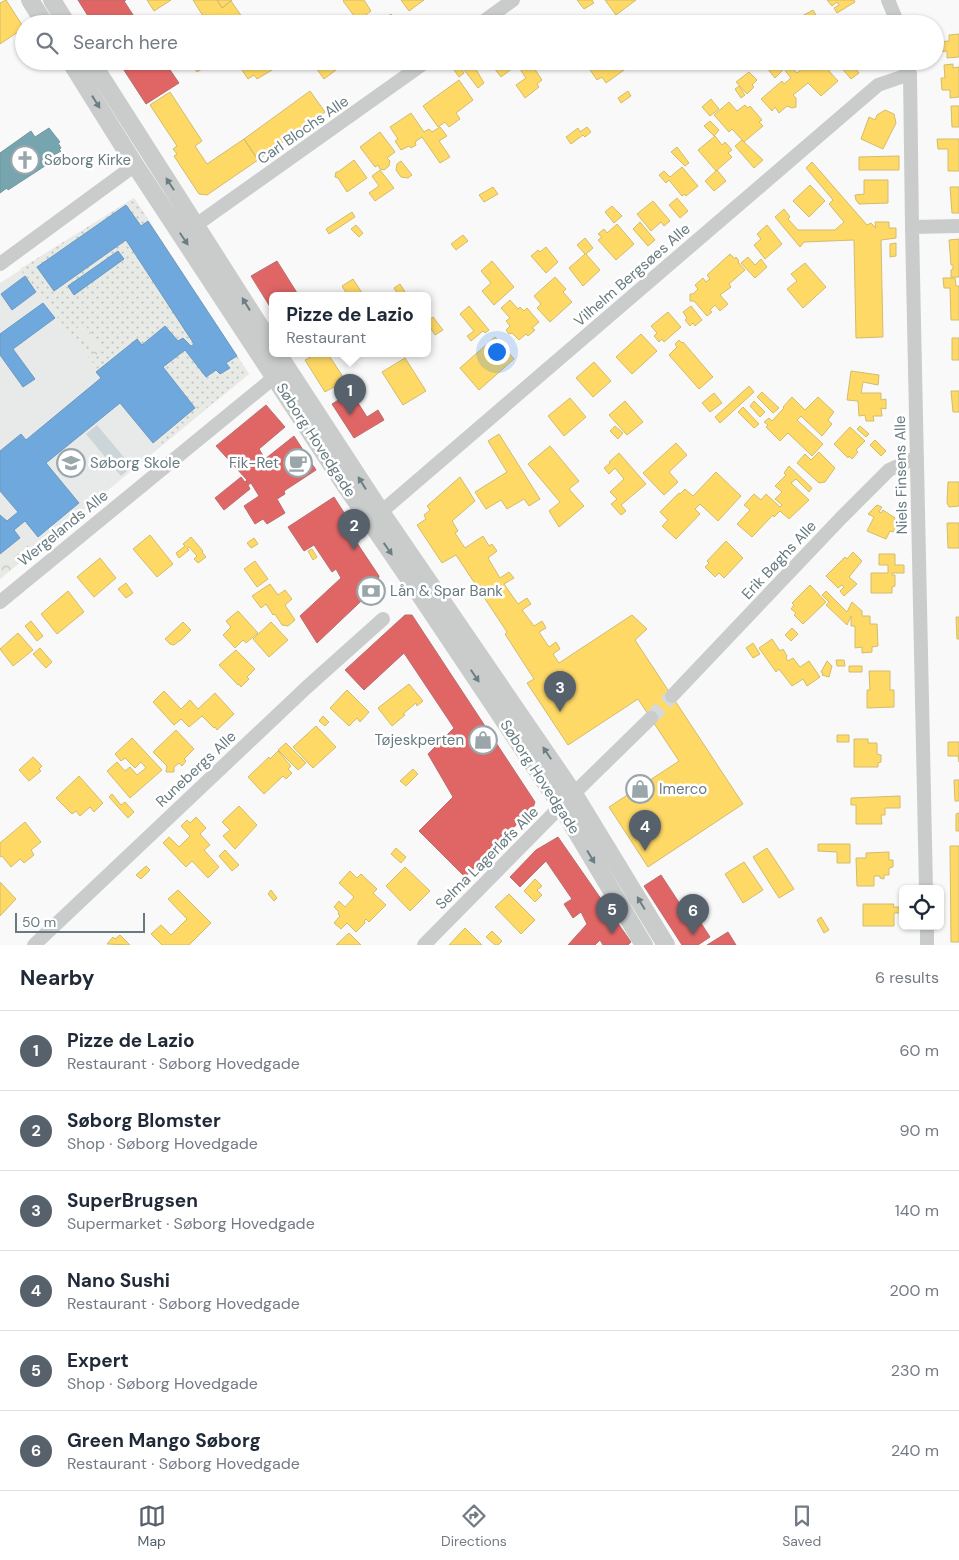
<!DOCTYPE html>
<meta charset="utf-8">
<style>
body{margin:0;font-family:"DM Sans",sans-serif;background:#f2f2f3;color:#1f2937}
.controls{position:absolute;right:15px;bottom:15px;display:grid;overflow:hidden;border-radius:8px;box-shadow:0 1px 4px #0004}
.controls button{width:45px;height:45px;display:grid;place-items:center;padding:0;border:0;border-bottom:1px solid #e0e1e3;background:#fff;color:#1f2937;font:25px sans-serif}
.scale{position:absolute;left:15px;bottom:12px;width:130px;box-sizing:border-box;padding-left:5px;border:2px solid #667a80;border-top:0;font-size:14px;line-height:18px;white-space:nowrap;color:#667a80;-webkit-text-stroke:4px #fff;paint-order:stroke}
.you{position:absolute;left:496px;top:351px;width:18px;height:18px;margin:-12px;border:4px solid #fff;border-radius:50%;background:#1a73e8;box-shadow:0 0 0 8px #1a73e833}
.badge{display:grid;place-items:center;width:32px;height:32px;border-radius:50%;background:#56616b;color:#fff;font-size:16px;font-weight:700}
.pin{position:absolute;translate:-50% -41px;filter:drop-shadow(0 1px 2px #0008)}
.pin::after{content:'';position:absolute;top:26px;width:18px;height:15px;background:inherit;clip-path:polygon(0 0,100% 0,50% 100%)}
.popup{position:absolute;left:269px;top:292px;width:162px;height:65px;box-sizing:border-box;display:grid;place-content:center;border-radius:8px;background:#fff;filter:drop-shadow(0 1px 4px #0005);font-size:16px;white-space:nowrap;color:#747a83}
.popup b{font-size:19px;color:#1f2937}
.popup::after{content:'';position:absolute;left:50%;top:100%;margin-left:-10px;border:10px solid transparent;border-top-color:#fff}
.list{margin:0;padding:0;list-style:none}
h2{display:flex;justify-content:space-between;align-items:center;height:65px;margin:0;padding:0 20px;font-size:21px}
h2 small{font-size:16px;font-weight:400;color:#747a83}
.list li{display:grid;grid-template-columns:32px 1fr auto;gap:15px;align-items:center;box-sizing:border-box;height:80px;padding:0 20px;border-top:1px solid #e0e1e3}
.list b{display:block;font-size:19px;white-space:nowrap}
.list p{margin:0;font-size:16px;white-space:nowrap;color:#747a83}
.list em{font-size:16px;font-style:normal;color:#747a83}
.icon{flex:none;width:28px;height:28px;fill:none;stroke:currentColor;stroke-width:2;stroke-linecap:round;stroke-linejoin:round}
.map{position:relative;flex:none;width:959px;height:945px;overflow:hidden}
.search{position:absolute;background:#fff;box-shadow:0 1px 4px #0004;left:15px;right:15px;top:15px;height:55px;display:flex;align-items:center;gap:12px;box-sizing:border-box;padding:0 18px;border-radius:28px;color:#747a83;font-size:19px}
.sheet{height:545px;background:#fff}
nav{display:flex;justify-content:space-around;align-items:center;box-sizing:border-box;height:70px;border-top:1px solid #e0e1e3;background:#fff;font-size:14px;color:#747a83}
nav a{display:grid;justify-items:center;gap:2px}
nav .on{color:#56616b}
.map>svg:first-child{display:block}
</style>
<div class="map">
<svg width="959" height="945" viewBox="0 0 959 945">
<defs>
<pattern id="grass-dots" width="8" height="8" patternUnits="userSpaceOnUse" patternTransform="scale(1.25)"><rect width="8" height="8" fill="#e8eae6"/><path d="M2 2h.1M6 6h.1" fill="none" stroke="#c0c3c0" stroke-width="1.8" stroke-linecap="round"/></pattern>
<pattern id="forest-crowns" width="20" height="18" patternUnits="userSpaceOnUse" patternTransform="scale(1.25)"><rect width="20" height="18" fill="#e8eae6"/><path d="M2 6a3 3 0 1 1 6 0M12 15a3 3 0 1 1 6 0" fill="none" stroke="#c0c3c0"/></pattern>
</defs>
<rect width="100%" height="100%" fill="#f9f9f9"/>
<path fill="#e8e9e9" d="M134 198 249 374 0 579V283Z"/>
<path fill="url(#grass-dots)" d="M134 198 249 374 158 447 20 269Z"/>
<path fill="url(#forest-crowns)" d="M83 323 104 349 96 355 75 330Z
M21 539 33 551 0 579V556Z"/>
<path fill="#ccd5d7" d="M97 425 132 467 121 476 86 434Z"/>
<path fill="#ffd966" stroke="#d1bc6e" d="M6 0 24 28 0 44V3Z
M147 0H171L154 11Z
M193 0H217L222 8 231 1 247 24H212L206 15 203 16Z
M217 0H232L222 8Z
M344 0H364L371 11 358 21 343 1Z
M401 0H424L409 11Z
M577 0H592L594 3 584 9Z
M605 0H636L616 15Z
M827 0H854L855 2 837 13 834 8 839 5 837 2 832 6Z
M813 10 820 22 814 24 812 21 807 24 802 16Z
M391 14 399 24H378Z
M959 34V57L947 58V51L938 52V42L949 41V35Z
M189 61H204L207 66 197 72Z
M236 61H273L277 67 257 79 254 75 248 79Z
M311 61H348L324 79Z
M471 61 484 83 478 88 462 67Z
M494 61H531L530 62 542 80 537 84 539 87 525 98 516 85 526 78 517 65 501 77 491 64Z
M584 61H629L631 65 606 83 602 77 597 80Z
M777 61 780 66 786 61 797 73 807 64 805 61H827L829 63V71L838 81 821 96 808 83 793 95 796 98V107L792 108 787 106 779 113 775 107 772 111 761 99 782 81 784 84 791 78 784 69 775 78 762 62Z
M841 61H850L859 73 851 79 838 64Z
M458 63 464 73 459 77 452 67Z
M953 64V68L959 67V97L950 98V90H942L941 78H945L944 65Z
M749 72 757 80 752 85 754 87 747 94 736 82Z
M459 80 473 100 456 113 460 119 449 127 445 122 438 127 423 106Z
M739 86 745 95 741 98 735 89Z
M310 91 325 112 258 160 244 139Z
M628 91 631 96 621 103 618 98Z
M170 92 202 141 195 146 207 164 244 139 258 160 207 195 199 194 174 156 177 154 173 149 177 146 150 105Z
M711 99 719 109 710 116 702 107Z
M729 102 737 111 745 105 748 108 750 106 762 120 759 122 763 126 744 142 732 129 729 132 714 115Z
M951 106H959V127H952Z
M885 110 894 114 896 123 883 149 861 139 869 117 875 120 877 115Z
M411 113 424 132 429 129 432 132 440 127 447 136 439 141 450 157 440 163 422 137 415 142 416 145 411 148 409 146 401 150 395 141 398 139 390 127Z
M710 121 719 130 714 136 704 126Z
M587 127 591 132 585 137 583 135 571 144 566 137 578 128 580 132Z
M380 132 395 152 387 158 390 161 389 166 384 170 380 169 378 165 375 167 360 147Z
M715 136 722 145 725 142 732 150 728 153 732 157 716 171 698 150Z
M937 139H959V171H948V149H938Z
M742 140 763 160 754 168 735 146Z
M677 147 689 163 685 166 671 152Z
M899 156V170H859V157Z
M354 160 367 178 347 192 338 178 335 177 336 172H338Z
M401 161 412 175 408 178 401 177 396 170 397 164Z
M812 162 867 225 871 223 876 228 875 222H889V228H896V238L881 240 883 337 856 338 854 240 804 242 800 247 775 217 784 209 790 217 788 219 798 230H835L844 222 829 204 833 200 806 168Z
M682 167 698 186 686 196 685 194 682 196 669 180 666 183 659 175 664 171 670 177Z
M380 170 394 188 375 201 369 193 379 186 372 176Z
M717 170 726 181 714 191 705 181Z
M864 180H888V203L859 204 856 200 855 195 864 194Z
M810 185 825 201 809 217 793 201Z
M493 187 498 194 484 202 479 195Z
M950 187H959V213H952Z
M677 198 688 211 680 218 669 205Z
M653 201 670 221 664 226 661 222 651 231 637 214Z
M612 206 622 216 614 223 605 212Z
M352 212 355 217 329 234 326 229Z
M640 222 655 240 648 246 633 229Z
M617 224 634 244 616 260 598 240 602 237 598 234 604 229 607 233Z
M356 225 363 233 359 237 351 229Z
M767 225 782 244 765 259 754 245 761 239 757 234Z
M463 235 468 241 456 250 451 244Z
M585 238 593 248 586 254 600 270 583 286 569 268 585 254 577 245Z
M959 239V277H951V270L953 269V265H951L949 240Z
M896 243V256L890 257V244Z
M546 247 558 262 546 273 531 256 538 250 540 252Z
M730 254 735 259 736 257 739 261 738 262 745 270 729 284 731 287 720 295 728 304 720 311 715 305 710 310 712 312 707 316 694 301H690V294H693L698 289 695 285 703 278 706 282 710 279 707 275Z
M748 257 755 265 761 259 767 267 755 278 741 263Z
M492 261 514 287 494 305 482 291 491 283 481 271Z
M805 263 826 287 803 308 787 289 797 281 791 274Z
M555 277 566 289 563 292 572 302 550 322 537 308 541 304 534 296Z
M943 278H955L956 286H959V320H951L950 288H944Z
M353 279 364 296H348L342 286Z
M400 284 407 295 405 296H399L394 288Z
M510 300 518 309 520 307 524 311 527 308 539 322 532 328 535 330 528 336 526 334 519 340 512 333 509 334 506 330 510 326 506 321 510 318 501 308Z
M469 306 489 330 485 333 483 331 471 341 467 336 474 331 460 314Z
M691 306 702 320 695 326 693 323 690 326 685 320 687 318 683 312Z
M668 312 681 327 664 342 662 339 659 342 654 336 657 333 651 326Z
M433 317 443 330 435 335 428 324V321Z
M641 334 657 351 632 374 616 357Z
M495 337 514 359 479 390 460 368Z
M952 338H959V360H952Z
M679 340 682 343 683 342 713 377 699 389 669 355 677 347 675 344Z
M316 354H328L347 383 335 390 334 387 325 392 305 360Z
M405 358 426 391 403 405 382 372Z
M594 362 611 381 593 397 576 378Z
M851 371 879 375 878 385 863 382 861 393H881V400L886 399V409L881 408 882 416H873L874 421H866L865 415 859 416 858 401 847 400Z
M749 386 754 392 720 423 715 417Z
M951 391H959V412H953Z
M762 392 779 408 773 413 757 397Z
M714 393 722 403 710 412 702 403Z
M792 397 805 410 818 397 834 412 828 420 832 424 822 436 801 416 797 420 823 444 812 456 788 433 780 441 766 427 768 425 764 422 769 418 772 421 784 408 783 407Z
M570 398 586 417 564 436 548 416Z
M625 401 643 422 627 435 609 415Z
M754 401 765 412 760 417 750 406Z
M743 407 759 424 754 428 738 412Z
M615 426 623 433 618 439 610 431Z
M860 426 869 434 866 437 857 429Z
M850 427 865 441 856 450 858 452 852 459 849 456 848 458 834 444Z
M499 434 540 499 529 506 524 499 507 509 501 500 486 509 475 492 507 472 488 441Z
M875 440 886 451 881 456 870 445Z
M676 443 687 455 669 472 678 482 664 495 643 473Z
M550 446 579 481 569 489 584 506 559 527 549 511 560 502 528 464Z
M819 452 835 468 825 482 819 483 797 463 805 454 811 460Z
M619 453 646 484 621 505 626 511 621 515 611 504 617 499 610 492 624 479 615 468 609 474 604 468 610 463 609 462Z
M789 466 812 488 809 492 796 479 791 483 809 500 789 519 780 511 774 517 773 515 752 537 737 524 750 510 744 505 754 494 761 500 766 494 780 507 782 505 775 499 782 492 775 486 786 475 784 473Z
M716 472 741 496 718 521 700 504 695 509 700 514 676 539 662 526 668 520 660 512 679 493 680 494 685 489 693 496Z
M460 477 475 501 452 521 458 531 455 533 465 548 483 536 489 546 492 544 497 551 488 558 500 578 509 572 514 578 504 584 518 604 527 598 531 604 522 610 534 626 542 621 546 628 539 632 549 647 556 642 560 649 553 654 559 663 632 615 647 629 635 640 743 804 648 867 609 807 679 761 638 699 568 745 527 683 534 679 505 634 507 632 456 555 442 563 417 525 426 519 424 515 430 510 427 506Z
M948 482H959V506L949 507 947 503Z
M877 505 882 507 879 512 881 513 883 510 895 518 893 523 897 524 893 532 890 531 886 539 867 531 874 517 868 514Z
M947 523H959V548H948Z
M150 535 173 564 157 577 133 549Z
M191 537 203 551 202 552 206 557 198 563 194 559 197 556 189 547 187 548 189 550 179 558 176 553 185 546 183 544Z
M254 538 258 544 251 548 247 543Z
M726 541 743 558 724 578 719 573 715 577 705 567 709 563 707 561Z
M312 549 317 557 313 560 308 551Z
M853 552 862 561 849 577 857 584 844 596 840 591 844 587 842 585 838 588 826 576 845 557 847 559Z
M879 554H895V565H904V573H892V575H895V586L892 587V593H871V573H888V565H879Z
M100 558 116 578 94 597 77 577Z
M255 561 268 579 257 587 244 569Z
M126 583 133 593 126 598 118 589Z
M270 584 278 595 285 590 292 599 285 605 295 620 288 626 282 625 275 614 273 615 266 604 261 608 252 596Z
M810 585 826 602 803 624 794 615 796 613 791 609 794 605 792 603Z
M68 591 84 612 57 634 41 614Z
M826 591 847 612 852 602 862 611V616H870V624H877L878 646 872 647V652L862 653V647L855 648V626H851V616L847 625 826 605 829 602 822 595Z
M238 611 258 633 246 643 243 640 235 648 223 635 231 627 226 621Z
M956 617H959V639H957Z
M31 621 43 636 37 641 25 626Z
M183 622 191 630 180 641H179L174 645 170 644 165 639Z
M271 622 288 640 269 657 253 639Z
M792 628 798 634 791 641 785 635Z
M18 633 33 650 13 666 0 649Z
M772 639 780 651 783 649 787 656 786 658 788 661 793 658 800 667 809 661 820 677 807 686 803 679 792 686 779 669 776 672 759 648Z
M753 643 760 654 753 658 746 648Z
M40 648 52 662 46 668 33 654Z
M236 650 255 669 247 677 249 679 241 687 239 684 238 685 219 665Z
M836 660H844L845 666H837Z
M827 661 832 666 829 677 822 675 823 673 821 672Z
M849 666H862V672H849Z
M869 671H890V690H894V707L867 708V690H870Z
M409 684 423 701 417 706 416 703 403 714 405 715 392 726 378 708Z
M347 690 369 712 360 722 357 718 349 726 330 708Z
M164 691 181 709 190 700 198 709 215 693 234 714 217 730 215 727 214 728 202 716 189 727 181 719 174 725 153 702Z
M323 716 329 722 325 726 319 721Z
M316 726 336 747 313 768 293 747Z
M176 730 194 749 184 759 186 761 182 766 179 763 174 767V772H166L167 766 153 752Z
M837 735H849V742H837Z
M132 738 162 770 130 798 107 771 117 762 125 771 130 767 137 775 146 768 141 762 135 768 125 758 121 761 115 754Z
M854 739H868V743H877V754L881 755V762L878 763V767H854Z
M948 742H959V762L958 756H948Z
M286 743 306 763 298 770 278 750Z
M278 751 291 766 288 769 292 773 286 779 283 776 264 794 248 777 269 757 270 759Z
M33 757 42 766 39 769 41 771 29 781 19 770Z
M413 769 418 774 406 786 400 781Z
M79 776 103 803 94 812 90 807 80 816 76 811 72 814 56 798Z
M954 780H959V801H955Z
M112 794 121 805 125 802 134 812 128 818 109 797Z
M900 796V808H885V815H881L882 824H856V805H851V798Z
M239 806 257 825 235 849 223 836 230 830 222 822Z
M959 813V831H956V814Z
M196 817 206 828 200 834 210 845 204 850 219 867 208 878 192 861 186 867 163 843 169 837 179 847 190 836 181 826 187 820 190 823Z
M25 822 41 842 31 850 34 855 24 863 20 859 11 867 2 856 0 857V843Z
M818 844H850V863H837V852L818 851Z
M950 846H959V942H951Z
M396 848 406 857 401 863 391 854Z
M767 848 794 889 779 898 753 857Z
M225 850 239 865 232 871 219 856Z
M889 852V860H893V867L889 868V875H884V879L880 878V876H874V886H857L856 858H866V853Z
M744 862 763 890 743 903 725 874Z
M146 866 150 870 141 879 136 875Z
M405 867 430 891 410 911 386 886Z
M350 871 357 878 361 874 377 889 373 893 386 905 369 922 366 919 364 921 365 923 356 932 347 923 341 929 334 923 340 916 338 914 339 912 334 907 339 901 345 907 354 897 339 883Z
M535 879 542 886 537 890 542 895 535 902 524 891Z
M0 882 16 899 0 916Z
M178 890 211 923 189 945H162L151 934 161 925 171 935 187 919 168 899Z
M271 890 277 898 274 901 268 894Z
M509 894 535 920 521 934 495 907Z
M863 904H894L893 907H899L900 913H894V926H863Z
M821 917 829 930 824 933 817 920Z
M465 928 482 945H449Z
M492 931 502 941 498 945H495L486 937Z
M349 933 361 945H336Z
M120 935 130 945 107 944 113 937 115 939Z"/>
<path fill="#e06666" stroke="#bb6c6e" d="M78 0H126L124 1 139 24H93Z
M118 61H164L179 83 146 104Z
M277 261 299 296H272V310L251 276Z
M351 392 367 417 378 410 384 420 354 438 332 404Z
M266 405 285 427 259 449 265 459 294 436 316 470 284 491 285 494 277 499 285 513 267 524 263 519 255 524 244 506 259 496 251 483 248 485 250 489 224 510 215 498 241 477 245 482 247 480 216 446Z
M334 497 350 522 345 525 379 576 377 586 317 643 300 616 341 578 336 569 332 572 314 545 304 551 288 527Z
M405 615H412L535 802 533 808 465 877 419 831 453 797 428 754 454 728 404 653 364 690 345 670Z
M558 837 631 942 628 945H603L600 940 595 945H568L587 924 581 912 573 918 564 904 572 899 546 861 520 887 510 877 536 850Z
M661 875 680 904 686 900 710 937 698 945H682L644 886Z
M728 932 736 945H707Z"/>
<path fill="#6fa8dc" stroke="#6c9ac0" d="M126 205 141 226 148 221 237 356 226 363 230 368 220 374 216 370 206 377 185 350 163 367 195 408 153 443 120 403 46 463 79 503 38 537 25 521 14 530 20 538 0 554V515L7 521 18 512 0 491V451L21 434 26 440 101 378 96 372 137 339 142 345 165 326 178 341 183 338 191 346 194 344 126 240 54 291 37 267Z
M118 251 124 259 74 295 68 286Z
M25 276 36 292 12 310 1 294Z
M43 303 55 318 13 349 35 379 23 387 0 355V334Z"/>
<path fill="#76a5af" stroke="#7198a1" d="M49 128 60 142 58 143 61 148 59 150 61 151 49 158 51 162 8 190 7 188 0 193V153L31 131 35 137Z"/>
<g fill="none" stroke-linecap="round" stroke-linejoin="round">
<path stroke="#d4d9db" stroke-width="14" stroke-dasharray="14 7" stroke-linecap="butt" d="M651 718 672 696"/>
<path stroke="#cacccc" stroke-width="14" d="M888 0 898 24
M480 24 513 0
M907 61 910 74 912 227 926 889
M196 225 427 61
M912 227 959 226
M0 264 135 165
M381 512 878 85 910 74
M0 602 282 371
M672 696 841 518 889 470 917 457
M927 926V945
M34 945 307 687 383 619
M424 945 561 806 651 718"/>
<path stroke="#cacccc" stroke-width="18" d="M30 0 45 24
M52 0 67 24
M70 61 135 165 343 482 416 589 561 806 644 945
M91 61 272 345
M278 354 381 512 574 794 666 945"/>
</g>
<defs><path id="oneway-solid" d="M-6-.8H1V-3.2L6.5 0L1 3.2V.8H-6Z" transform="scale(1.25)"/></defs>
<g fill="#6b7e84">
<use href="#oneway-solid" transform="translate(96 102) rotate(58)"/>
<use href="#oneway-solid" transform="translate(170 184) rotate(-123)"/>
<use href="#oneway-solid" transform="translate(184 239) rotate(56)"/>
<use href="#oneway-solid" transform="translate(246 304) rotate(-122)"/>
<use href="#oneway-solid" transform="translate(362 483) rotate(-122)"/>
<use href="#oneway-solid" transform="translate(388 549) rotate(55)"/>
<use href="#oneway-solid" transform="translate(475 676) rotate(56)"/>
<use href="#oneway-solid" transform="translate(547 753) rotate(-124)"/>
<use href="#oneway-solid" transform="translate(591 857) rotate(59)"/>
<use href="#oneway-solid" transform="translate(641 903) rotate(-121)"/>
</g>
<defs>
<symbol id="church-ring" viewBox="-11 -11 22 22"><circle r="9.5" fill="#fff" stroke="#99a6aa" stroke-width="1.5"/><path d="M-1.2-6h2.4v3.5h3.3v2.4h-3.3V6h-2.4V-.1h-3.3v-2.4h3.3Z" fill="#99a6aa"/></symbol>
<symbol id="school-ring" viewBox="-11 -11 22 22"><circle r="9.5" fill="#fff" stroke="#99a6aa" stroke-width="1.5"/><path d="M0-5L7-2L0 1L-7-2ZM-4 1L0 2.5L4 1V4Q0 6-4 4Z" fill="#99a6aa"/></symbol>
<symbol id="cafe-ring" viewBox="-11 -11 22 22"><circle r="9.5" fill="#fff" stroke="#99a6aa" stroke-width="1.5"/><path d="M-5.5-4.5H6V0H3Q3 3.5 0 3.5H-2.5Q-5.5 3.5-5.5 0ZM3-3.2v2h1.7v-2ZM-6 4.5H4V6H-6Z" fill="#99a6aa"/></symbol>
<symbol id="bank-ring" viewBox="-11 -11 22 22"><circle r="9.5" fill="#fff" stroke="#99a6aa" stroke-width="1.5"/><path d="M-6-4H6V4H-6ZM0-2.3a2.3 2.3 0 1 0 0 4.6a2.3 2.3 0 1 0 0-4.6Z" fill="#99a6aa"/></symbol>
<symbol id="shop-ring" viewBox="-11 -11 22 22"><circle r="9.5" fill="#fff" stroke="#99a6aa" stroke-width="1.5"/><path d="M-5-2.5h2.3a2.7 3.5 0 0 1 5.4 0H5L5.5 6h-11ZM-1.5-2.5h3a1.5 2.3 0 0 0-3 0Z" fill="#99a6aa"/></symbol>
</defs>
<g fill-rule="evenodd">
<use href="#church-ring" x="9" y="144" width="32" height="32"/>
<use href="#school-ring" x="55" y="447" width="32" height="32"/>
<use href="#cafe-ring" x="282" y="447" width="32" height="32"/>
<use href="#bank-ring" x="355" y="575" width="32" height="32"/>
<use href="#shop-ring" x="467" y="724" width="32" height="32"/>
<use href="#shop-ring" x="624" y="773" width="32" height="32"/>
</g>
<g text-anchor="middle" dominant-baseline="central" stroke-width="5" stroke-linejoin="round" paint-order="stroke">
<g font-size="15" fill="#667a80" stroke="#fff">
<text transform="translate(303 130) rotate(-35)">Carl Blochs Alle</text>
<text transform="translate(632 275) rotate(-41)">Vilhelm Bergsøes Alle</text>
<text transform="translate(316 440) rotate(57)">Søborg Hovedgade</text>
<text transform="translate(901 475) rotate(-91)">Niels Finsens Alle</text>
<text transform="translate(63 528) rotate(-39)">Wergelands Alle</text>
<text transform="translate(779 560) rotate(-47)">Erik Bøghs Alle</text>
<text transform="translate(196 769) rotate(-43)">Runebergs Alle</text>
<text transform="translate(540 777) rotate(57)">Søborg Hovedgade</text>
<text transform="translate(487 858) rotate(-45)">Selma Lagerløfs Alle</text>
</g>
<g font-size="15" fill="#667a80" stroke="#fff" text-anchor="start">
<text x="44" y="160">Søborg Kirke</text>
<text x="90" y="463">Søborg Skole</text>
<text x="279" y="463" text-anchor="end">Fik-Ret</text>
<text x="390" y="591">Lån &amp; Spar Bank</text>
<text x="464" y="740" text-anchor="end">Tøjeskperten</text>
<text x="659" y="789">Imerco</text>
</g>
</g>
</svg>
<div class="controls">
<button><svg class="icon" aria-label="locate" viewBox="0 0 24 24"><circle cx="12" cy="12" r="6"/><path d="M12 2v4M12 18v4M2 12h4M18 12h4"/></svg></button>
</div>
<div class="scale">50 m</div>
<div class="you"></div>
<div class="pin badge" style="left:350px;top:415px">1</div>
<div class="popup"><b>Pizze de Lazio</b>Restaurant</div>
<div class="pin badge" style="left:354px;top:550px">2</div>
<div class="pin badge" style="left:560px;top:712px">3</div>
<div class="pin badge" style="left:645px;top:851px">4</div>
<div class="pin badge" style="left:612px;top:934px">5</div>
<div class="pin badge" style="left:693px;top:935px">6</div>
<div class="search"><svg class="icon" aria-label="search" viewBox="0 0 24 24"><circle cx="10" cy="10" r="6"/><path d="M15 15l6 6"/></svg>Search here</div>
</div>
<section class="sheet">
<h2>Nearby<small>6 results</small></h2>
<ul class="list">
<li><span class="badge">1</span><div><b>Pizze de Lazio</b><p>Restaurant · Søborg Hovedgade</p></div><em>60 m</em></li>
<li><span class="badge">2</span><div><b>Søborg Blomster</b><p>Shop · Søborg Hovedgade</p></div><em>90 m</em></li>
<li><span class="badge">3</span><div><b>SuperBrugsen</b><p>Supermarket · Søborg Hovedgade</p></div><em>140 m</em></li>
<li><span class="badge">4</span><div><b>Nano Sushi</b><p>Restaurant · Søborg Hovedgade</p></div><em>200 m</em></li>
<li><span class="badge">5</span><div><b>Expert</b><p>Shop · Søborg Hovedgade</p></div><em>230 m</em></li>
<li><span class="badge">6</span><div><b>Green Mango Søborg</b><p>Restaurant · Søborg Hovedgade</p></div><em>240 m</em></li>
</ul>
</section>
<nav>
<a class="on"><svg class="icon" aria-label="map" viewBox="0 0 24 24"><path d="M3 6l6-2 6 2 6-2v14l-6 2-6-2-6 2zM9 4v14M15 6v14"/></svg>Map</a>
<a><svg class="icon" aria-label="directions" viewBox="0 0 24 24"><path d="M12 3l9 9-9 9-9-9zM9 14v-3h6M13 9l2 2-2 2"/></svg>Directions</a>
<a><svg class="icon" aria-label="saved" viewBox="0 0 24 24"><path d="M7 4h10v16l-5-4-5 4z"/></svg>Saved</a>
</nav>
